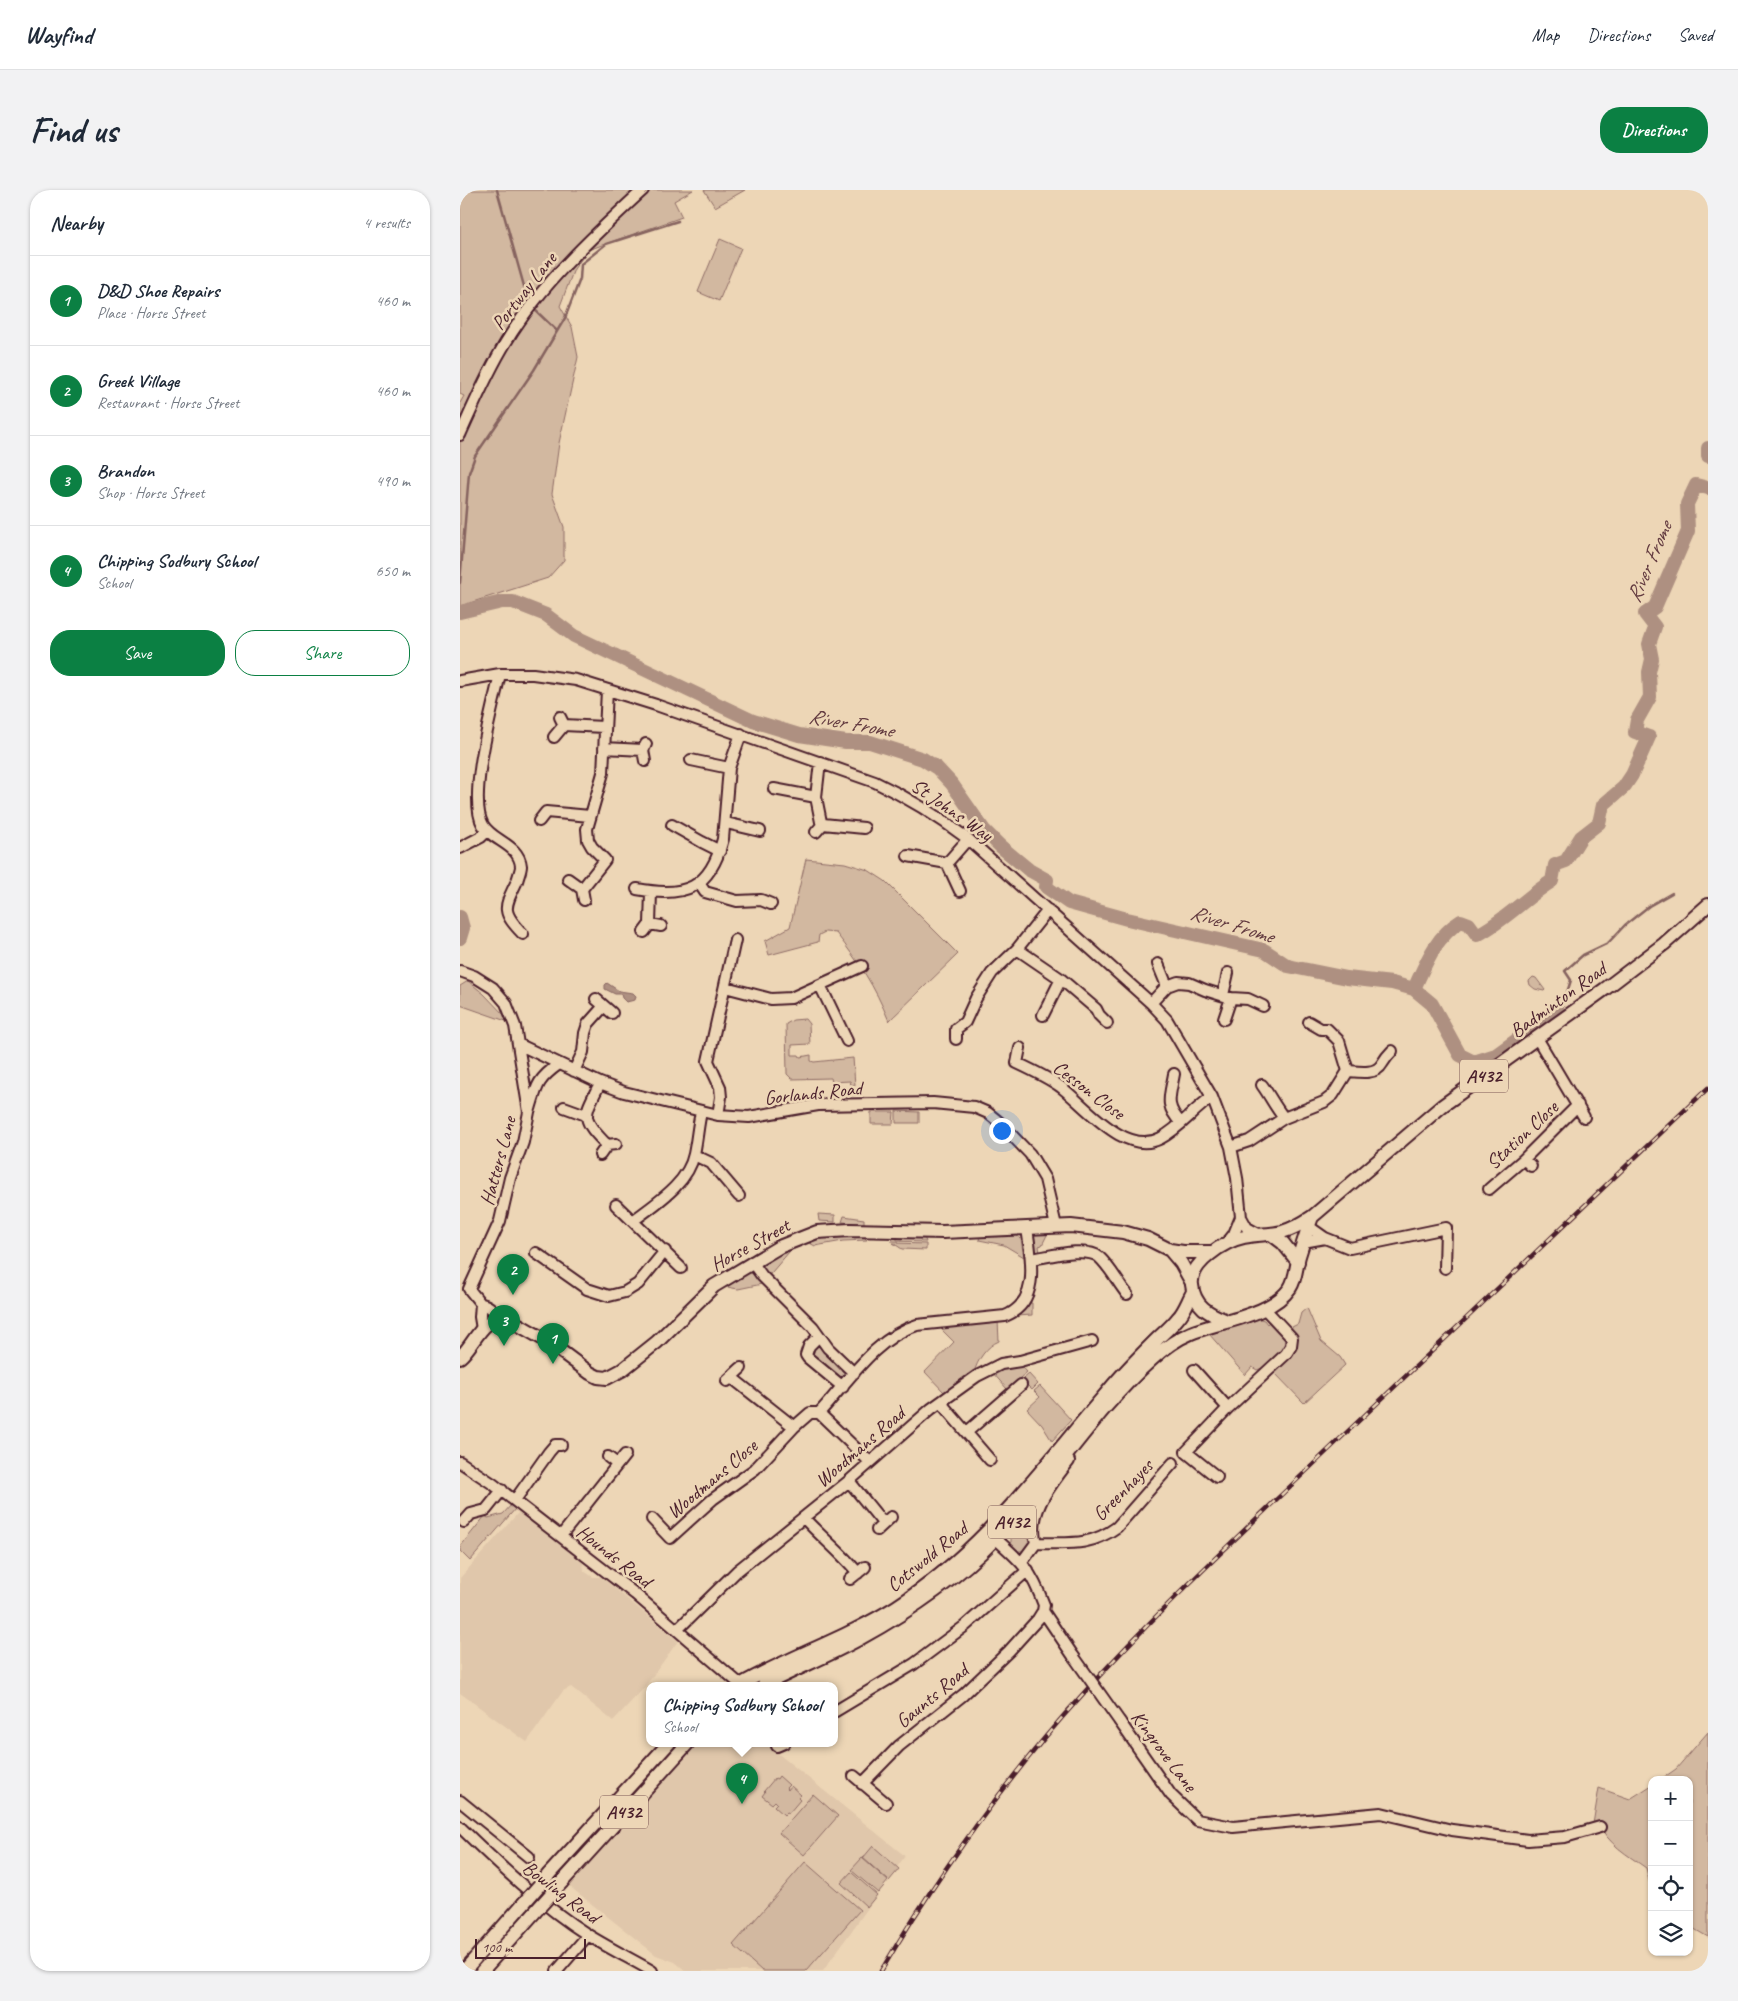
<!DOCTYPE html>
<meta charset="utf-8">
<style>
body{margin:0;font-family:Caveat,sans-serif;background:#f2f2f3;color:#1f2937}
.controls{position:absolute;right:15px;bottom:15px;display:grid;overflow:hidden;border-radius:10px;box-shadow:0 1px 4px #0004}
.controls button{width:45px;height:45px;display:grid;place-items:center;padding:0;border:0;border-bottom:1px solid #e0e1e3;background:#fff;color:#1f2937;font:25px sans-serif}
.scale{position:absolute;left:15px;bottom:12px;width:111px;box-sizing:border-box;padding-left:5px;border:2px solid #4a1f2b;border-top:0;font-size:14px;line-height:18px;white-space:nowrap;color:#4a1f2b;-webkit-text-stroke:4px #edd6b6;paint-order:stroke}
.you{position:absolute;left:541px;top:940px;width:18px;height:18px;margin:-12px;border:4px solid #fff;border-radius:50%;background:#1a73e8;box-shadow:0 0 0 8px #1a73e833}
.badge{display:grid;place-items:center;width:32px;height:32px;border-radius:50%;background:#0b8043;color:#fff;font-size:16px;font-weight:700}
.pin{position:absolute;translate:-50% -41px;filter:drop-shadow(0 1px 2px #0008)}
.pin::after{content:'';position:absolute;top:26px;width:18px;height:15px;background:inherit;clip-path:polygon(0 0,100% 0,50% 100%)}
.popup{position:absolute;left:186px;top:1492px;width:192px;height:65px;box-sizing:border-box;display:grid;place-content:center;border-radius:10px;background:#fff;filter:drop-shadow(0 1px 4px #0005);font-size:16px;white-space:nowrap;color:#747a83}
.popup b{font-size:19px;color:#1f2937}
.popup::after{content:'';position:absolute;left:50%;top:100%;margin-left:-10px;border:10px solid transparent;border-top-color:#fff}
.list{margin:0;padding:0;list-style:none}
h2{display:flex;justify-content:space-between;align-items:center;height:65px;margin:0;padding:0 20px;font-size:21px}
h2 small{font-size:16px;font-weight:400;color:#747a83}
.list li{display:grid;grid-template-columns:32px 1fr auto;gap:15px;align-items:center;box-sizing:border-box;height:90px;padding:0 20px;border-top:1px solid #e0e1e3}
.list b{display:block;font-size:19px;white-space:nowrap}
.list p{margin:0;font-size:16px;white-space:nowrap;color:#747a83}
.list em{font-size:16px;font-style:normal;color:#747a83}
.actions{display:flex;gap:10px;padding:15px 20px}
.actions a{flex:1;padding:11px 0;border:1px solid #0b8043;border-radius:20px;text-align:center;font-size:18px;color:#0b8043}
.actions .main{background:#0b8043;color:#fff}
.icon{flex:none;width:28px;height:28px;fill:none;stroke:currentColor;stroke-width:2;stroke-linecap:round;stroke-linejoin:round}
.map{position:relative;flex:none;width:1248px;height:1781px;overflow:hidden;border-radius:20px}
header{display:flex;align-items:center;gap:30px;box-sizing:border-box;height:70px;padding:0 25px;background:#fff;border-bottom:1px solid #e0e1e3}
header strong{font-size:24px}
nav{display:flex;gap:28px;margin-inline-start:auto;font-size:18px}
.intro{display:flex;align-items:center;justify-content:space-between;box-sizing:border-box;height:120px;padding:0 30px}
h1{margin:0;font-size:35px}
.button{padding:12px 22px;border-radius:20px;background:#0b8043;color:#fff;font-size:18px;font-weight:700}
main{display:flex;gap:30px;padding:0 30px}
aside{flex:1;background:#fff;border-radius:20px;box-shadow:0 1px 4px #0004}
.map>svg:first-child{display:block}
</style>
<header>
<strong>Wayfind</strong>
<nav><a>Map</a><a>Directions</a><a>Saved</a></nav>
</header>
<div class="intro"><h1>Find us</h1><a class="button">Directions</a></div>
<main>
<aside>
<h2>Nearby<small>4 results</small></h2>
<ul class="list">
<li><span class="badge">1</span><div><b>D&amp;D Shoe Repairs</b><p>Place · Horse Street</p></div><em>460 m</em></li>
<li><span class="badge">2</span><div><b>Greek Village</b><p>Restaurant · Horse Street</p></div><em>460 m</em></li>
<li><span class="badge">3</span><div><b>Brandon</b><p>Shop · Horse Street</p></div><em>490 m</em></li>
<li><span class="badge">4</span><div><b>Chipping Sodbury School</b><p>School</p></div><em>650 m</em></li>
</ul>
<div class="actions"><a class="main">Save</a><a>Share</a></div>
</aside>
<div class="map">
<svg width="1248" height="1781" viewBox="0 0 1248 1781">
<rect width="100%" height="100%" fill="#edd6b6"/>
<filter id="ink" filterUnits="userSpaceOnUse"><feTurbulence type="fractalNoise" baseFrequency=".02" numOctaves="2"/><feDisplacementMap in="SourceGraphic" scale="10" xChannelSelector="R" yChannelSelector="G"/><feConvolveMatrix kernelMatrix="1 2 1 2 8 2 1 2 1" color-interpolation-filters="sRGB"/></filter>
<g filter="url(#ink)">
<path fill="#e0c7ab" d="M59 1322 123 1373 124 1381 133 1387H141L218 1451 184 1498 153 1531 111 1497 103 1501 67 1552 0 1503V1388Z
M241 1553H305L445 1666 363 1781H226L215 1772 196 1765 109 1696 230 1562Z"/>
<path fill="#d2b8a0" stroke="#8e6c66" d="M0 0H233L214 11 222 27 128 60 114 79 100 116 112 137 118 167 99 253 92 304 104 337V370L88 388 0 416V213L4 206 0 204Z
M244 0H285L255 17Z
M260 49 281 58 259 111 238 102Z
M346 669 385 673 408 680 425 691 498 764 429 831C414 795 400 774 376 743L365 742 359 745 358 752 309 765 305 751 330 737Z
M1073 787 1076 788 1085 800 1084 801 1075 799 1070 795 1069 791Z
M8 791 24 804 45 826 46 831 0 815V796Z
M345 829 349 834 350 854 332 855V865H339L340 867 351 865V871L354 872 393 868 395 895H391L390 891 372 892 371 888 332 889 327 884 326 834 333 830Z
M436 921 459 922V933H436Z
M411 922H434L433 934H411Z
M358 1024 375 1025V1032L359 1031Z
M384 1026 404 1029V1034L382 1032Z
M589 1041 582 1055 579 1056 580 1064 574 1063 573 1046 575 1043Z
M555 1044 561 1049 564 1067 544 1055 519 1050 520 1045Z
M366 1046H403L407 1050 383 1051 355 1056 346 1051Z
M435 1047H437V1050H442L445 1047H464L466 1052 431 1051Z
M433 1053 466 1054V1060L442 1059Z
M335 1055 306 1089 300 1078 301 1074Z
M290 1083 294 1084 302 1094 278 1099 262 1096 286 1084Z
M566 1113H572V1125L557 1126Z
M847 1118 861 1151 880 1167 885 1175 844 1213 812 1180 833 1143 830 1138 838 1134 841 1123Z
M797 1128 804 1130 807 1134 809 1132C818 1140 828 1146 824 1158L802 1178 797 1180 792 1177 785 1185 749 1144 789 1129Z
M538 1131 539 1151C527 1156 517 1170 514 1183L484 1202 465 1182 494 1152 478 1136Z
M358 1155 381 1181H385L386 1184 380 1190 353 1166 351 1160Z
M560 1174 567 1182 547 1199 532 1182Z
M569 1184 578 1194 572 1200 562 1190Z
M580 1196 611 1230 592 1251 582 1235 567 1219 580 1207 574 1201Z
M580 1305 570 1353 563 1361H556L551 1356V1346Z
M52 1314 56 1318 10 1371 0 1361V1357L25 1326 28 1328 43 1324Z
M1248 1542V1747L1229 1736V1590H1200L1216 1579Z
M319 1586 329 1595 326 1598 328 1600 331 1596 341 1605 338 1608 340 1610 329 1623 327 1622 324 1625 314 1616 317 1613 315 1611 312 1614 302 1606 305 1602 304 1601 315 1588 317 1589Z
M1192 1595V1703L1186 1678C1168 1665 1147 1654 1138 1632L1133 1634 1139 1598 1170 1609Z
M353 1604 378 1626 344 1665 319 1643Z
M413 1656 439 1679 429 1691 403 1668Z
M402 1668 428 1691 418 1703 391 1680Z
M345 1672 400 1720 346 1781H302L273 1755Z
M391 1682 417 1705 407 1717 381 1693Z"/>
<path fill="#ae9081" stroke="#86635f" d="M147 793 159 801 173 803 176 806 175 810 166 812 162 808 161 804H155L145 799V795Z"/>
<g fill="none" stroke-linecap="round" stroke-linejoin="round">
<path stroke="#86635f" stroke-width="2.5" d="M37 0 69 114
M73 118 96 140
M0 393 9 283 15 266 74 180 105 128 120 89 121 74 146 54 218 31
M1105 809 1111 790 1105 781 1123 765 1148 753 1165 735 1189 716 1212 703
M1098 820 1102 816"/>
<path stroke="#ae9081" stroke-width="14" d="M1248 258V266
M0 422 42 412H53L86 425 114 446 293 531 339 545 386 552H410L463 569 477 578 492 594 524 640 540 656 569 680 587 690 586 697 609 713 667 729 804 760 828 776 887 788 932 793 954 799C966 773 975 747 1001 731L1009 734 1017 745C1045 731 1066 707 1092 691L1095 675 1106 671 1121 647 1139 633 1143 615 1164 597 1172 585 1189 547 1175 542 1177 530 1190 507 1189 482 1192 469 1189 454 1195 437 1185 424 1195 417 1228 341 1227 314 1236 295 1248 298
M0 727 3 738 0 748
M954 799 972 814 1000 865 1014 872 1036 865 1098 820"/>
<defs>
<path id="minor" d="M0 245C14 214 28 181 46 152 81 94 133 46 183 0
M40 484C33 517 7 607 23 635 32 651 59 654 61 676 61 680 58 687 57 691 44 718 41 721 63 744
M0 491 40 484H73L116 490 196 515 415 592C449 608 479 627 508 649L691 813 707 830 752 907 771 957 777 988 781 1027 787 1038 798 1044
M104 535 144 537
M94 547 104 535 100 527
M144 558 183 560 186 554
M183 560 185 571
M231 570 269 578
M360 572 356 607 361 632 363 634 404 638
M314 599 356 607
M79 631 86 622 130 626
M266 633 300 641
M212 635 242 652 260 661
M356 642 363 634
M0 658 21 647 27 641
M448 666 487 673
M108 689 122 699 124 710
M239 693 245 702 277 711 301 710 311 714
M122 699 145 670 132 657 128 650 127 639 143 583 147 500
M177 699C225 708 250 699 263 649L269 578 281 544
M500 701 487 673 508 649
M190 734 191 702
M184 742 190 734 201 736
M557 759 601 789 636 819 639 825 647 833
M698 774 707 796
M0 781 14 786 33 798 46 813 55 836 69 922 63 952 50 988 40 1031 9 1099 21 1114C29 1115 35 1121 38 1128
M360 795 387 851
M265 797 311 809 331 808 402 776
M763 805 768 783
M691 813 707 796 718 792 729 793 745 800 771 808 788 809 803 816
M144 816 152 823
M583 825 601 789
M764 829 771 808
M1077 848 1124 927
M496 849V839L505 832 516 808 532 783 557 759 588 720
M58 854 140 893 164 902 258 925 289 927 358 915 473 913 514 917 528 923 539 932 570 964 585 989 596 1036
M560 858 557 873C572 880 587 887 601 897 626 916 665 967 701 948 720 938 734 919 752 907
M114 881 123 862 125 843 128 834 144 816 136 809
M888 881C899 882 916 885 922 874 925 869 927 866 932 861
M714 884C710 907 704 915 721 933
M140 893C124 926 119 927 147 955L156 954
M802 895C810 906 815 917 824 928
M104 917 126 925
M70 919C77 895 78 889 99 874
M258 925 261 907 260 897 248 871 275 750
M771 957 789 951 824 928 864 912 873 905 888 881 879 851 867 839H861L849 832
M140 965 147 955
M234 965 251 973 279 1006
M1064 969 1071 976
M1029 999 1064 969 1118 915
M156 1015 221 1078
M173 1031C196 1013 228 994 234 964 237 950 238 935 241 922
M842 1035 848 1036 865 1048 890 1058 986 1038 985 1078
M843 1052 865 1048
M766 1054 774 1044 781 1027
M76 1063 127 1099 149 1106 165 1102 178 1094 205 1061
M571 1069C587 1067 626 1056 639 1067 650 1077 658 1093 667 1104
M292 1072 302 1086 353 1137 368 1158 394 1183
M21 1114 20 1127 22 1139
M359 1146 349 1156 346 1165 348 1168 383 1197
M734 1180 768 1218
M271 1187 334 1237
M267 1191 281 1178
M481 1213 530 1270
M359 1223C387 1193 416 1147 457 1135L545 1126C581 1112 571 1068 567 1038
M507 1242 561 1195
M148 1267 157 1274
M0 1272 33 1294 175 1404 281 1495
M757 1287 726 1262 768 1218 826 1164 831 1156 832 1148 804 1118
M389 1291 423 1333
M55 1310 89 1262 95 1255H101
M344 1328C361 1347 382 1363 398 1383
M192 1329 210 1348 253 1309 295 1279 334 1237 350 1223H359L410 1272
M4 1332 11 1324 26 1320 42 1300
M417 1340 431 1327
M101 1346 165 1265
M536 1349C563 1373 571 1380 584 1415L583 1421 614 1467
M576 1353C608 1353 630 1357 657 1337L713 1273
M562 1372 576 1353C567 1322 591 1295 609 1271
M390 1389 405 1377
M218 1439 277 1381 389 1291 471 1219 517 1186 541 1174 560 1171 632 1151
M374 1522 454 1474 505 1436 568 1380
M660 1532 711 1605 737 1630 773 1637 921 1623 992 1640 1068 1650 1105 1647 1140 1637
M317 1556 324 1553
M394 1586 426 1613
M402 1594 439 1556 503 1505 549 1461 578 1429 583 1421
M0 1611 69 1667
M0 1637C40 1676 81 1715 128 1745 149 1758 171 1769 192 1781
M97 1781 128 1745"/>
<path id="major" d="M811 1044 823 1053 838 1072
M710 1060 721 1073 731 1091
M767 1131C749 1124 734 1116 732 1095 729 1073 765 1051 784 1047 797 1044 809 1045 822 1042 833 1039 843 1033 852 1027L982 916 1145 799 1204 754 1248 715
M0 1167C14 1155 22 1127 45 1127L87 1151 130 1183 138 1187 147 1188 162 1180 197 1152 254 1096 319 1057 357 1042 390 1040 483 1042 611 1036 663 1042 688 1049 710 1060 723 1062H751
M280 1495C331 1466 387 1448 436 1417 524 1360 578 1283 645 1205 660 1186 677 1169 694 1152 702 1144 711 1137 718 1128 725 1121 728 1110 733 1102
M304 1495C335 1479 368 1466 399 1449 448 1422 496 1390 535 1349 591 1293 632 1223 691 1170 703 1159 716 1149 731 1143 760 1131 811 1126 830 1098 836 1089 836 1077 839 1066 843 1053 847 1040 852 1027
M89 1684 209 1553
M102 1692 228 1553
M4 1781 63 1714
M22 1781 74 1723"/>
</defs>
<use href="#minor" stroke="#4a1f2b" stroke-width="14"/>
<use href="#major" stroke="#4a1f2b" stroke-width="16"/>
<use href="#minor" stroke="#edd6b6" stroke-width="10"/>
<use href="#major" stroke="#edd6b6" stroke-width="12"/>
<defs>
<path id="rail" d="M421 1781C479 1683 545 1590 622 1505 698 1420 782 1343 864 1264 992 1142 1120 1020 1248 898"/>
</defs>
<use href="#rail" stroke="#4a1f2b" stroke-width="4.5"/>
<use href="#rail" stroke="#edd6b6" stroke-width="2.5" stroke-dasharray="8" stroke-linecap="butt"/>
<defs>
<path id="minor-bridge" d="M614 1467 660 1532"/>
<path id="major-bridge" d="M63 1714 89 1684
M74 1723 102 1692"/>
</defs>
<use href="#minor-bridge" stroke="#4a1f2b" stroke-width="14" stroke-linecap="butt"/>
<use href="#major-bridge" stroke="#4a1f2b" stroke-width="16" stroke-linecap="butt"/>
<use href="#minor-bridge" stroke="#edd6b6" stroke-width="10"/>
<use href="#major-bridge" stroke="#edd6b6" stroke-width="12"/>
</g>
</g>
<g text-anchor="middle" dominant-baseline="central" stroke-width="5" stroke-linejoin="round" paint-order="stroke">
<g fill="#edd6b6" stroke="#7b5655" stroke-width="1">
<rect x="1000" y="869.5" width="48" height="33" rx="4"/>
<rect x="528" y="1315.5" width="48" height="33" rx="4"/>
<rect x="140" y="1605.5" width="48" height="33" rx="4"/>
</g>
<g font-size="19" font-weight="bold" fill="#4a1f2b">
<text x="1024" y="886">A432</text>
<text x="552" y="1332">A432</text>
<text x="164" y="1622">A432</text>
</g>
<g font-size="20" fill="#4a1f2b" stroke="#edd6b6">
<text transform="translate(64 101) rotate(-52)">Portway Lane</text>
<text transform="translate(492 620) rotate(35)">St Johns Way</text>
<text transform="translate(1098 810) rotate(-36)">Badminton Road</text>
<text transform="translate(629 900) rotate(37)">Cesson Close</text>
<text transform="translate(353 903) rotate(-6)">Gorlands Road</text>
<text transform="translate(1062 945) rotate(-43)">Station Close</text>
<text transform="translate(38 971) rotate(-75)">Hatters Lane</text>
<text transform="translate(290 1055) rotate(-29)">Horse Street</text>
<text transform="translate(400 1257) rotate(-41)">Woodmans Road</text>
<text transform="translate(252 1289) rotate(-40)">Woodmans Close</text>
<text transform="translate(663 1300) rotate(-46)">Greenhayes</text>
<text transform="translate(154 1366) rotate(38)">Hounds Road</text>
<text transform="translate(467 1367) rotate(-39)">Cotswold Road</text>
<text transform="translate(472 1506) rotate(-40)">Gaunts Road</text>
<text transform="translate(704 1561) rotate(53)">Kingrove Lane</text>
<text transform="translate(101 1702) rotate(37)">Bowling Road</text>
</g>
<g font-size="21" font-style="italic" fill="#633b40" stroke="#edd6b6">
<text transform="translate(1189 372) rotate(-67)">River Frome</text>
<text transform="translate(391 533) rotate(10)">River Frome</text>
<text transform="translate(772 734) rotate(17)">River Frome</text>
</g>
</g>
</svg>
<div class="controls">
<button>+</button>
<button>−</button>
<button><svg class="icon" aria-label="locate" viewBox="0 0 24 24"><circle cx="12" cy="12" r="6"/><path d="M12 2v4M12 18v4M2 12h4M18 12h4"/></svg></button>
<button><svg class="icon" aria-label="layers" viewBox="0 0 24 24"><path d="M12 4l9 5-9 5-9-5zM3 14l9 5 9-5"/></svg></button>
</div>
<div class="scale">100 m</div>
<div class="you"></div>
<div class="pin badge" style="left:93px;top:1174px">1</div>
<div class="pin badge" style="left:53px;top:1105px">2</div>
<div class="pin badge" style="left:44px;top:1156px">3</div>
<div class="pin badge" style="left:282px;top:1614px">4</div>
<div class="popup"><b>Chipping Sodbury School</b>School</div>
</div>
</main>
